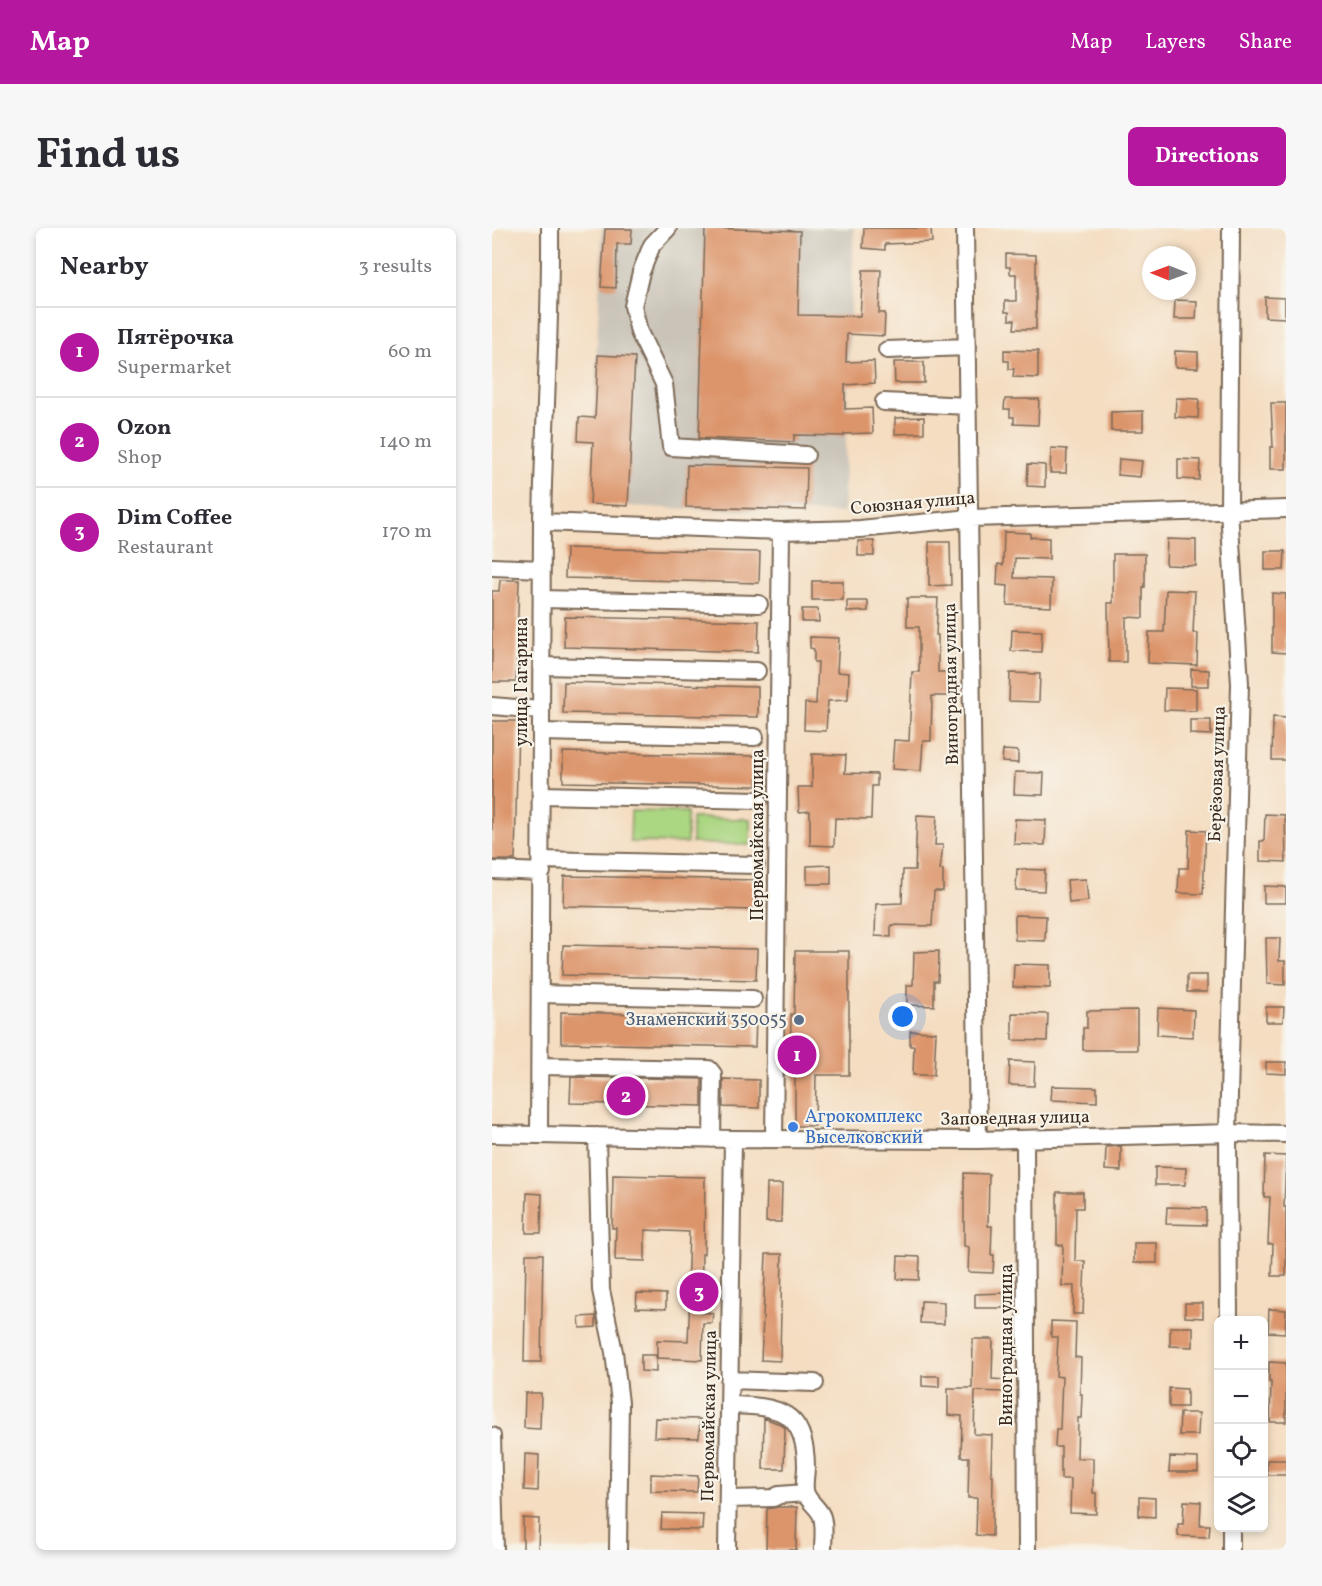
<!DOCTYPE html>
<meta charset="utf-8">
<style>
body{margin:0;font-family:Vollkorn,serif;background:#f7f7f7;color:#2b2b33}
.controls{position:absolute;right:18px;bottom:18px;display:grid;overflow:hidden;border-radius:9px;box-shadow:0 3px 9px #0003}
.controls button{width:54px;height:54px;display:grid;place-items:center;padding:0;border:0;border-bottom:2px solid #e1e1e2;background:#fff;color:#2b2b33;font:30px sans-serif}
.compass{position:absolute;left:650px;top:18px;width:54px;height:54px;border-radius:50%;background:#fff;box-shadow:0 3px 9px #0003;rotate:271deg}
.you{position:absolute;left:411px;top:789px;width:21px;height:21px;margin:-15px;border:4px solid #fff;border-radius:50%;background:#1a73e8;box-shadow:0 0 0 9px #1a73e833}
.badge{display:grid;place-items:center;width:39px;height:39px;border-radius:50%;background:#b5179e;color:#fff;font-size:20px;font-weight:700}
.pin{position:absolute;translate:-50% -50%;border:3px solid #fff;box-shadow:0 2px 6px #0006}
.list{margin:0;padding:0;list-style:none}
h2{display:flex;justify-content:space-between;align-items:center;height:78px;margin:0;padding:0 24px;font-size:26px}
h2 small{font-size:20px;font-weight:400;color:#7c7c81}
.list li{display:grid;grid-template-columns:39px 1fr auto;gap:18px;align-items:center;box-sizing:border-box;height:90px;padding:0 24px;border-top:2px solid #e1e1e2}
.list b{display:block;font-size:22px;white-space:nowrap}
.list p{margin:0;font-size:20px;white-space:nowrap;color:#7c7c81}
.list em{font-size:20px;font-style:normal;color:#7c7c81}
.icon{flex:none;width:33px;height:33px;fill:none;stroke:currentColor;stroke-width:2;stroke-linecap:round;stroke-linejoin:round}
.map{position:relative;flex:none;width:794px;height:1322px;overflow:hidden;border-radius:9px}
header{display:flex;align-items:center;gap:36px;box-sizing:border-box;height:84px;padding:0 30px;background:#b5179e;color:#fff}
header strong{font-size:28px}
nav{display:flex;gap:33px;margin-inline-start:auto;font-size:21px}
.intro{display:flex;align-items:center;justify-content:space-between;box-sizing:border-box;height:144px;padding:0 36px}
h1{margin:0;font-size:42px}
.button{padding:15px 27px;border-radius:9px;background:#b5179e;color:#fff;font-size:21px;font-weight:700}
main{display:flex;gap:36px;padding:0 36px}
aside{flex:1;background:#fff;border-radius:9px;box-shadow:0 3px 9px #0003}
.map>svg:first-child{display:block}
</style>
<header>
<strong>Map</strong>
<nav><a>Map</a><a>Layers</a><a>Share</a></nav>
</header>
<div class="intro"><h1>Find us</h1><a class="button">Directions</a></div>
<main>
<aside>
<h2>Nearby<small>3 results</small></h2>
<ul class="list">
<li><span class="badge">1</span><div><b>Пятёрочка</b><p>Supermarket</p></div><em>60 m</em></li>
<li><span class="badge">2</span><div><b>Ozon</b><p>Shop</p></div><em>140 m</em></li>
<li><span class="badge">3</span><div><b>Dim Coffee</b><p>Restaurant</p></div><em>170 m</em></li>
</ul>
</aside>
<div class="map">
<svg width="794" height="1322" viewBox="0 0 794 1322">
<rect width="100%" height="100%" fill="#f7f3e8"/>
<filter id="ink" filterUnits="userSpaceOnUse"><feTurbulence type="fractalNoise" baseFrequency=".0167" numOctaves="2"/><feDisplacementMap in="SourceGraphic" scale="12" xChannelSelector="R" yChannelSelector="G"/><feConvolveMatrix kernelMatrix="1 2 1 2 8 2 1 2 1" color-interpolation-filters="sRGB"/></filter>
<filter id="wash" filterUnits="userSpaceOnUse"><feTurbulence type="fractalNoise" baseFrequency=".008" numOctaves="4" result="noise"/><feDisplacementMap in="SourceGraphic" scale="24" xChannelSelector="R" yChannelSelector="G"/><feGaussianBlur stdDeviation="1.35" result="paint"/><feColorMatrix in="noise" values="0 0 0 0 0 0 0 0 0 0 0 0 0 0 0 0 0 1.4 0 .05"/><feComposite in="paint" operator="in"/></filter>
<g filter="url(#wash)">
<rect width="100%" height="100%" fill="#f4ddc1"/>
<path fill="#c9c3b8" d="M110 0H362L351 285 195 281 98 276Z"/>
<path fill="#abd682" stroke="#738050" stroke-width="1.5" d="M139 583 195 584V615L138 614Z
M200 590 258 591V617L200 615Z"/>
<g id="blocks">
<path fill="#dc946b" d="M213 0 308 3 306 87 368 88 371 42H389L387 85H393L392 108 355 106 354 134 382 133 383 155 353 157V181L380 180 381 205 352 206V208L302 207V214L207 210Z
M372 0H439L440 14 393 16V22L371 20Z
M113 1H140L139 16H125L124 60 109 59Z
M514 26 544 27V101H522L523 92H517V84H513V73H524V46H518V39H514Z
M773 69 793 70V90L773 89Z
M683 72 705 73 704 91H682Z
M512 122 546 123V150L521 149 522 141H517V133H512Z
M683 123 706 124V140L683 139Z
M106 127 143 129 136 278 98 276 101 214 86 213 87 189 103 190Z
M402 134H432V155H403Z
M684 170 707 171 706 190 683 189Z
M513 171H547L546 197 522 196V189H518V181H512Z
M779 175H794V241H778V219H781Z
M651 183V203H619V184Z
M432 189V205L403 206V190Z
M559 220 575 221 574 245H558Z
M627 231 650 233 648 249 626 247Z
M686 231 708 232 707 252 686 251Z
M536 236 553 237V259L535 258Z
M195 237 315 240 314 282 194 279Z
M512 304 538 305V309L557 310V331L523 330 522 350 560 351 559 379 515 377 516 358 505 357 506 336 511 337Z
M675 311 704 312V338L674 337Z
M366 313H382V328H366Z
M437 314H458L459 357 437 358Z
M74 320 268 324 267 355 73 350Z
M773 323H793L792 342H773Z
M621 326H653V359H651V390L634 389V434H617L616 375H621Z
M8 352H27L24 454H0V363H7Z
M320 353H351V372H320Z
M674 362 703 363 701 405H706L705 437 656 435 657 404H672Z
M780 365 794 366V425L780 424Z
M415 370H446L444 407H446V444H459V468H440L439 513H431L429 543 400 541 402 512 417 513 420 444H427V399H415Z
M355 373H376V383L355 384Z
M310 381H326L327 394H310Z
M73 389 267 393 266 424 72 419Z
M520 402 550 403 549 424 519 423Z
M318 409 347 410 345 444 357 445 356 472 336 473 334 503 312 502 313 475 324 476 326 434H322V421L318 420Z
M699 441 717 442V458H699Z
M518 445 548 446 547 474 517 473Z
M72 454 266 459V489L71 485Z
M673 460 704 461V483L672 482Z
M781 489 794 490V532H780Z
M698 492H719V507L698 506Z
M0 493H26L23 632H0Z
M511 522 526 523V535L510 534Z
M71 524 266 528 265 558 71 554Z
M320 526 354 527 353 545 385 546V558H380L379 591 343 590 342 618 318 617V583L307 584 306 559H320Z
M523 544 552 545 551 567 522 566Z
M773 586 793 587 794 634 768 633V613H772Z
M425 587 445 588 443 617H451L448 642H451V663H442L440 698 399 697V709L383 708 384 676 410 675 411 642H423Z
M523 591 554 592 553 617 522 616Z
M697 602 714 603 711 666 686 665 687 640H696Z
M339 637V656H315V638Z
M525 641 553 642 552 663 524 662Z
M72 648 266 652 265 682 71 678Z
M594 651 596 673 577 675 575 652Z
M772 658 794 659V675H772Z
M523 687 554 688 553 713 523 712Z
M774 710H788L787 733H793V757L775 756Z
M71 717 265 721 264 752 70 747Z
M303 723H357V847H324L323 898H303V841H298L299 786H302Z
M447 723 446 753H442V778L415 777V757H421L422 724Z
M522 736 558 737V760L521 759Z
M695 747H715V764H695Z
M774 779H792L791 794H774Z
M666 780 702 782 701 809 665 807Z
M645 782V822H591V800H595V783Z
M69 784 264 789 263 819 69 815Z
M520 785 556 786 555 813 520 812Z
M418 803 444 804 442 847H421L422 818H418Z
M518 833 543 834 542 858 517 857Z
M774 834H794V846L774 845Z
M79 849 210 851V878L78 875Z
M231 851 267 852V880L231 879Z
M560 858 605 859V874L559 872Z
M629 918V943L613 942 614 919Z
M773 927 794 928 792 979H794V1048H780L781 1016H776L778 969H772Z
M663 939 694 940 693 957H663Z
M472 945 497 946 496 998H500L499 1027H502L501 1045 476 1044 477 1019 472 1018Z
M121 947 213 949 212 1026H210L209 1084 221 1085 220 1095H211L210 1132 165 1130V1112L196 1113 198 1068H195L197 1004 153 1002V1033L123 1032 124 1000H120Z
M275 956H290L289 994H274Z
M565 964H591V980H584L583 1033H593L591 1086H581L582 1058H570L571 1017H565Z
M35 965 50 966 49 1005H34Z
M675 979 714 980V997L674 996Z
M642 1015H665V1035H642Z
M34 1026H51L49 1134H32Z
M274 1026H290L288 1133 269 1132Z
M406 1028 428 1029 427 1052 405 1051Z
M145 1065 174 1066V1081L144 1080Z
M512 1065V1080H483V1066Z
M429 1073 452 1074V1096L428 1095Z
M693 1075H711V1090L693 1089Z
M777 1081 794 1082 793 1105 776 1104Z
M104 1088V1099L88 1100 87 1089Z
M559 1093 584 1094 583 1129 589 1130 588 1166H590L589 1190H586L585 1230H601V1265H604V1286L578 1285 579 1251H569V1219H563L564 1201H568L570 1149 564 1148 566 1109H559Z
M678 1099H701V1119L678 1118Z
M481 1111H501L500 1151 513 1152V1164L483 1163 482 1206 500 1207 499 1247H501L500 1308 484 1307 485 1270H476L477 1229H469L470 1188 456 1187V1160H480Z
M149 1127H164V1144L149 1143Z
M777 1134 794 1135V1194H778L779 1154H777Z
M430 1148H447V1159L430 1158Z
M677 1160 695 1161V1179H677Z
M33 1165H49L48 1201 32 1200Z
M688 1185H707L706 1207H687Z
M163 1190 208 1191 207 1210 162 1209Z
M272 1190 288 1196 293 1200 292 1241H271Z
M33 1226 47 1227 46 1263 32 1262Z
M678 1229 706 1230V1244H677Z
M775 1232H794V1247H775Z
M159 1246 206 1248 205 1264 159 1263Z
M647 1269 663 1270V1289L647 1288Z
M692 1273 709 1274 708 1297H718L717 1309 686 1308V1296H691Z
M287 1279H305L304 1322H274L275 1281Z
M170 1285 211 1286 210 1302 169 1301Z
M31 1290 47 1291 46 1322H31Z"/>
</g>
</g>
<g filter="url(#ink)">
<use href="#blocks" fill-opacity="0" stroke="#7c6957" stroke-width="1.5"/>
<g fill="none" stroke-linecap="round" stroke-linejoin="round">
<defs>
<path id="minor" d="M176 0 160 17 149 44 141 78 147 104 172 156 179 219 314 227
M473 0 486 912
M395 122 475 119
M392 174 476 178
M50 294 289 303 368 301 478 290 794 281
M0 339 50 341
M50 371 267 376
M50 438 265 443
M0 478 49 482
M49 504 263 509
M49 567 266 572
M49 632 264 637
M0 642 50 644
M48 766 261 771
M48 838 217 841 221 846 220 911
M0 906 241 911 486 912 736 905 794 906
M47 906 50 294C52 196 59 98 58 0
M105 908 109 1062 122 1124 128 1175 126 1322
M282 911 289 303
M533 912 535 1322
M737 1092 736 905 748 456 737 282 739 0
M238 1152 323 1155
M237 1177C286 1178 314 1182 314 1239 314 1246 312 1254 313 1262 314 1273 327 1279 330 1289 333 1299 331 1312 331 1322
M0 1208 3 1322
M236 1271 281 1270 287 1267 313 1265
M739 1300V1322
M235 1322 241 911"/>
</defs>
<use href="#minor" stroke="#7c6957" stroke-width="20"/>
<use href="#minor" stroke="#fff" stroke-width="16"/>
</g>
</g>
<circle fill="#5c6f8a" stroke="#f7f3e8" stroke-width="2" cx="307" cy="792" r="6"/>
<circle fill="#3f7fe0" stroke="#f7f3e8" stroke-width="2" cx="301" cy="899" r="6"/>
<g text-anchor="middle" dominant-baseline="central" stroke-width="4.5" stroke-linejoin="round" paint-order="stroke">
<g font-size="18" fill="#3b2a1e" stroke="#f7f3e8">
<text transform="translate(421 276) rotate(-5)">Союзная улица</text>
<text transform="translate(30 454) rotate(-90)">улица Гагарина</text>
<text transform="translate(460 456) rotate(-91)">Виноградная улица</text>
<text transform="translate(726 546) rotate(-88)">Берёзовая улица</text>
<text transform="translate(266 607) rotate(-90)">Первомайская улица</text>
<text transform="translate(523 891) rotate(-1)">Заповедная улица</text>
<text transform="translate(515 1117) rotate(-90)">Виноградная улица</text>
<text transform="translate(218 1188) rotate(-89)">Первомайская улица</text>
</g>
<g font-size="18" fill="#4e5e75" stroke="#f7f3e8" text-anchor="end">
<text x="295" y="792">Знаменский 350055</text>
</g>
<g font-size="18" fill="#366cbe" stroke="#f7f3e8" text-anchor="start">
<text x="313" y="889">Агрокомплекс<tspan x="313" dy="21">Выселковский</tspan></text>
</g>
</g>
</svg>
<div class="controls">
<button>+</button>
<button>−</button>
<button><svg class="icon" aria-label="locate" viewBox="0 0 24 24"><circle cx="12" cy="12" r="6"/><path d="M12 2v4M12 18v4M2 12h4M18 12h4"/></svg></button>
<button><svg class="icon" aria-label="layers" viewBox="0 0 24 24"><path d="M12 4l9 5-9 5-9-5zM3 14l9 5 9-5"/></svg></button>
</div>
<svg class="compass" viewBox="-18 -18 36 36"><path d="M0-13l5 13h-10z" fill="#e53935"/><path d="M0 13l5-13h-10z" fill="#7c7c81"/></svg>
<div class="you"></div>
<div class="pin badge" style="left:305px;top:827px">1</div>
<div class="pin badge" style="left:134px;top:868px">2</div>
<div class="pin badge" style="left:207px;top:1064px">3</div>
</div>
</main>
